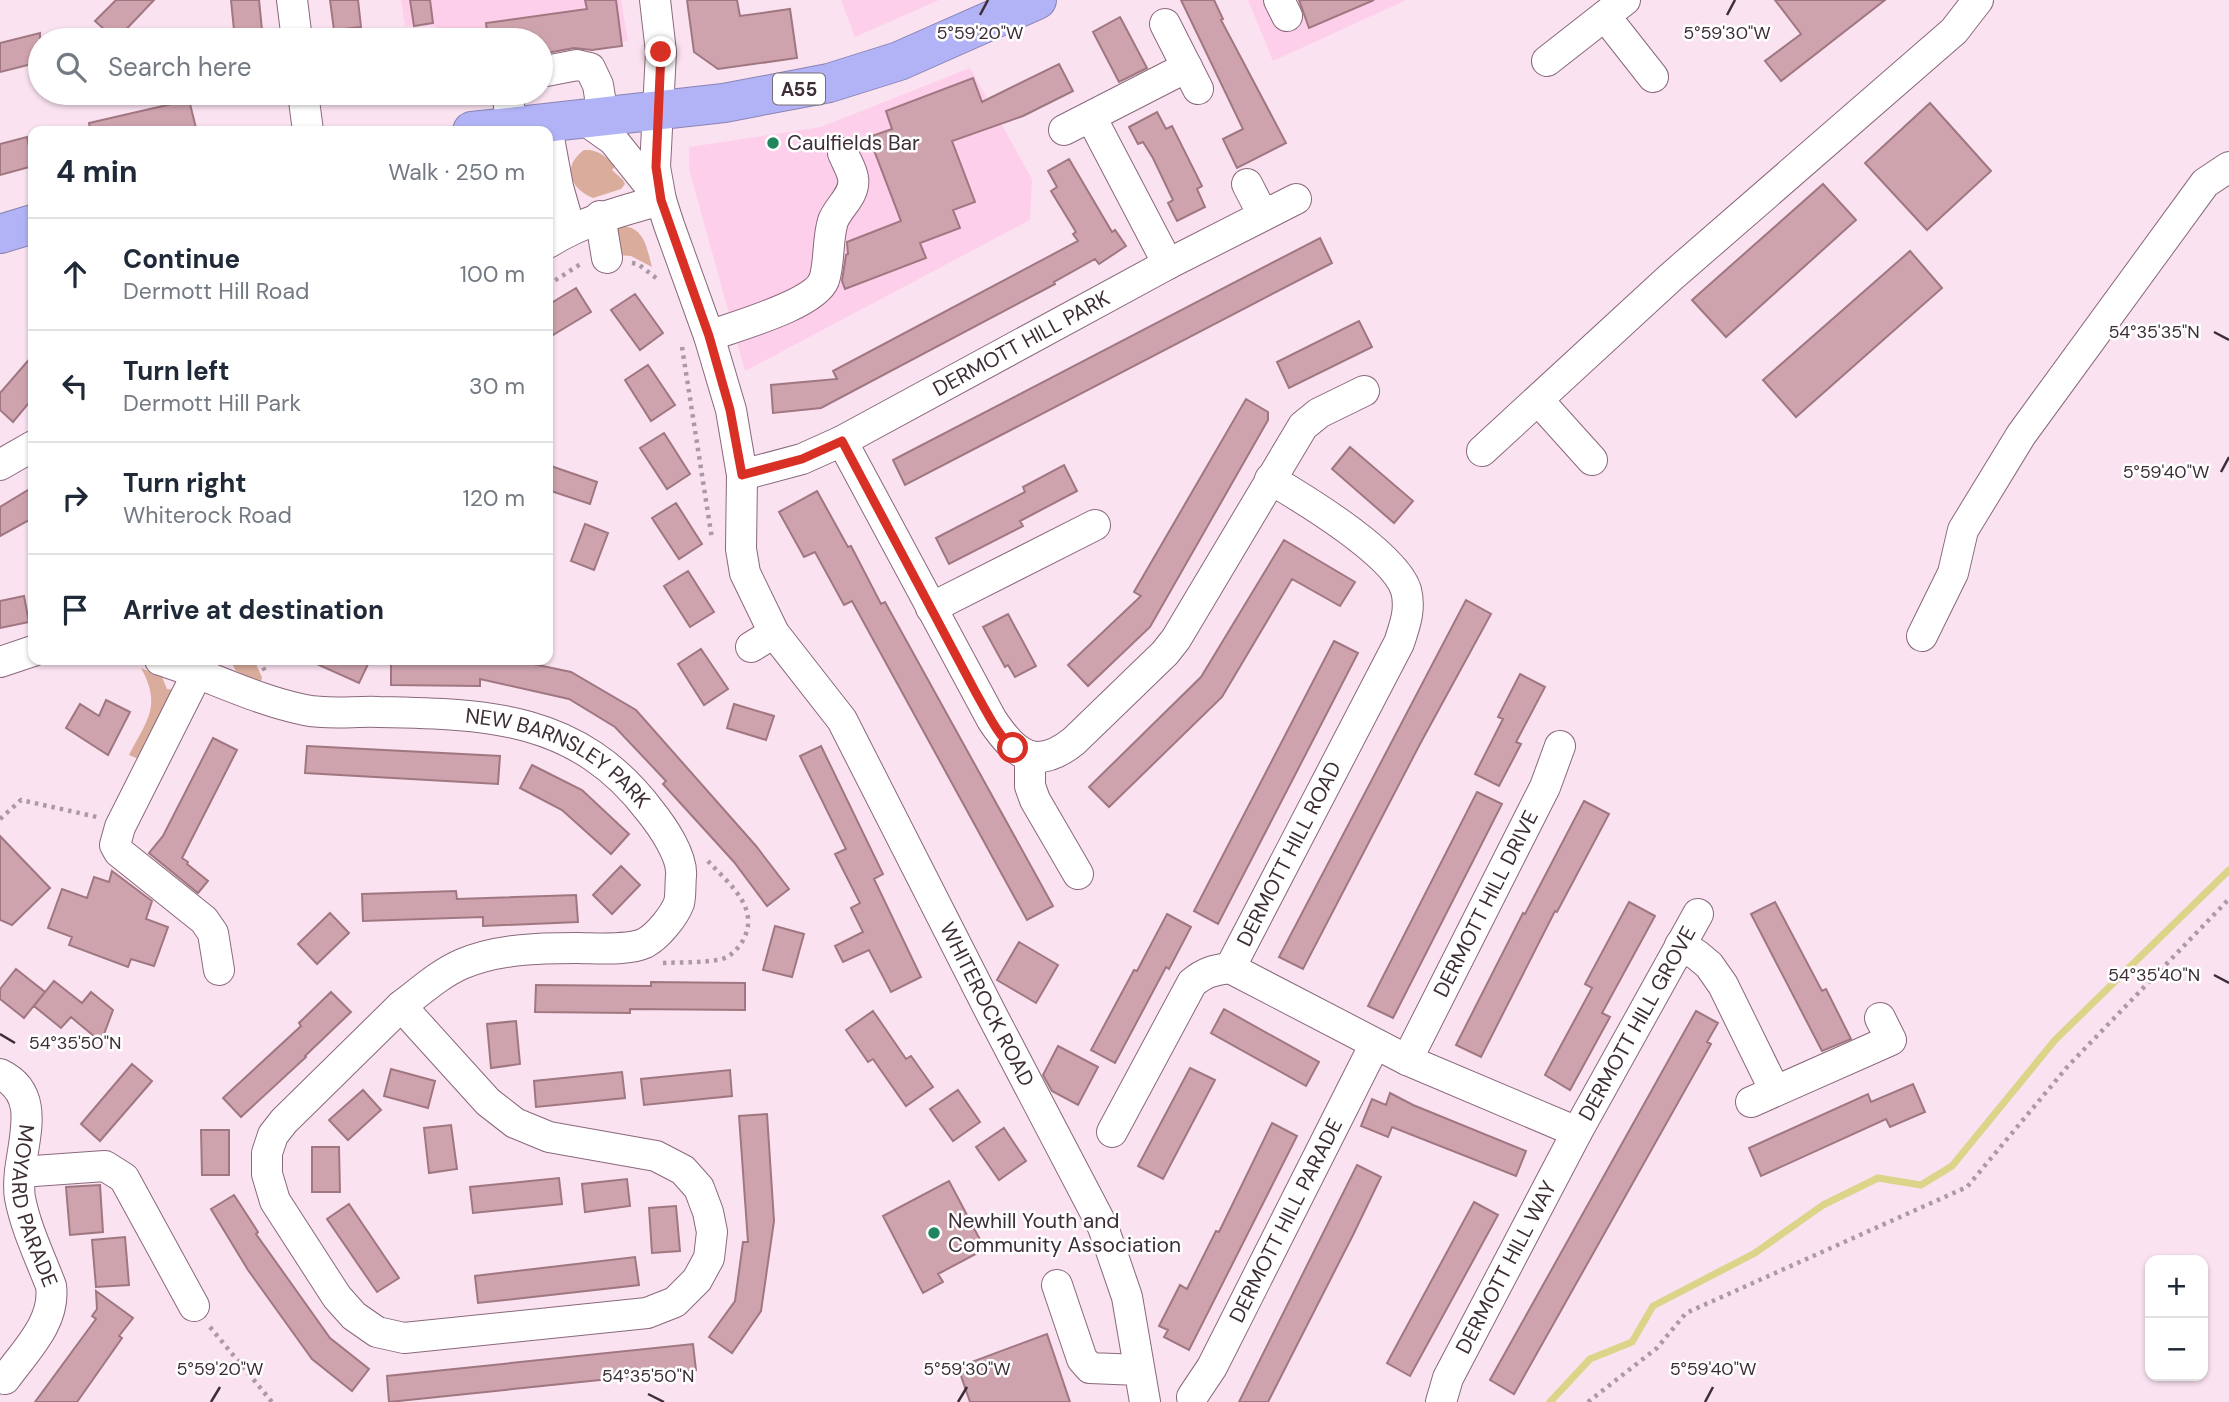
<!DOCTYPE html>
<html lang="en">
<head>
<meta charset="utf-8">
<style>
	:root { --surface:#fff; --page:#f2f2f3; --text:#1f2937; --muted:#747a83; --line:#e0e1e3 }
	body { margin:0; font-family:"DM Sans",sans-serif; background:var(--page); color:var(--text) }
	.controls { position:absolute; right:21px; bottom:21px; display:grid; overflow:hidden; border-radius:14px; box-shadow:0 2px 5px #0004 }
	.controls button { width:63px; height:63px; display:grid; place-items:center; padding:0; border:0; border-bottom:2px solid var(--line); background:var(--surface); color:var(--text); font:35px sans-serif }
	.stop { position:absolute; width:21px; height:21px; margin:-16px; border:5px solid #d93025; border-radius:50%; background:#fff }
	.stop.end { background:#d93025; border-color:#fff; box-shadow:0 2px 7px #0008 }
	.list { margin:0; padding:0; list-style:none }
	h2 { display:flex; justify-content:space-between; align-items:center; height:91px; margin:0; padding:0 28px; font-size:30px }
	h2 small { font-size:23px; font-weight:400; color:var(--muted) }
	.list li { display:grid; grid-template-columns:46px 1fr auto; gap:21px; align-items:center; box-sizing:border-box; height:112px; padding:0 28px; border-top:2px solid var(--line) }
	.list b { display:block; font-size:26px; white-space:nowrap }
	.list p { margin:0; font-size:23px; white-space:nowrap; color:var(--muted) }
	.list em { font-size:23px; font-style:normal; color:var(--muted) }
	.icon { flex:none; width:38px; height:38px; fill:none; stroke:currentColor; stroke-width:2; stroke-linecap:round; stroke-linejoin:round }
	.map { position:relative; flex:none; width:2229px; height:1402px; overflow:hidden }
	.search { position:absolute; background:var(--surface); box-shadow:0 2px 5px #0004; left:28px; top:28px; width:525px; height:77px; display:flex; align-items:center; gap:18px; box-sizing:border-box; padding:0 24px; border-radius:38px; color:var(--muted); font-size:26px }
	.panel { position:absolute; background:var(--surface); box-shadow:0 2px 5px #0004; left:28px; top:126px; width:525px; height:539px; border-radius:14px }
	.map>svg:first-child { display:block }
</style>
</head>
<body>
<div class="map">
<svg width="2229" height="1402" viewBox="0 0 2229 1402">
	<rect width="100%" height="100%" fill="#fae2f0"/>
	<path fill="#fecfea" d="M 401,0 L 621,0 L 628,41 L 541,55 L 541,40 L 464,40 L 458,34 L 433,26 L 405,26 Z
		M 841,0 L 939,0 L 855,37 Z
		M 1248,0 L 1406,0 L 1273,61 Z
		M 970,68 L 1032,179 L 1030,220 L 745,371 L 689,169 L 689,147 L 821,127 Z"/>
	<path fill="#d9ac9b" d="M 584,150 C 597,149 606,156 615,166 L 612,170 L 623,180 L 625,184 L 621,189 L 593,198 C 570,188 561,167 584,150 Z
		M 623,226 C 645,228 647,249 652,267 L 631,256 L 617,255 L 612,230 Z
		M 230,660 L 254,660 L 262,677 L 261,682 L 236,671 Z
		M 141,668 L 162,677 L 167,689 L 174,690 L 141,760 L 129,755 C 147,720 162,706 141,668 Z"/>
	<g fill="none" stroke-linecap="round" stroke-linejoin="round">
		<path stroke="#dcd488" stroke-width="7" d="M 1550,1402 L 1590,1359 L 1632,1342 L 1653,1306 L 1755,1253 L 1823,1205 L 1878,1178 L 1921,1185 L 1952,1166 L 2055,1040 L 2229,870"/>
	</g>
	<path fill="#cea3ad" stroke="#a07780" stroke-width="2" d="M 116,0 L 154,0 L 116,40 L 95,21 Z
		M 231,0 L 259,0 L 263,40 L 235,40 Z
		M 330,0 L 358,0 L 361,27 L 334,30 Z
		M 410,0 L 430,0 L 433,23 L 414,26 Z
		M 585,0 L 616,0 L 622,46 L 592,50 L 574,48 L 541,54 L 541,40 L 488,40 L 486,23 L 587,9 Z
		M 687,0 L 737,0 L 740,16 L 790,9 L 797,58 L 718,69 L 694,52 Z
		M 1181,0 L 1214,0 L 1223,19 L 1221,20 L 1286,143 L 1237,168 L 1223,139 L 1243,129 Z
		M 1299,0 L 1374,0 L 1309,28 Z
		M 1775,0 L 1885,0 L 1781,81 L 1765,61 L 1801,34 Z
		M 1120,17 L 1147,68 L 1119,82 L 1093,32 Z
		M 40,33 L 40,62 L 0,72 L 0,43 Z
		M 1059,64 L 1073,91 L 1023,116 L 952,141 L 975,202 L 953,210 L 960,228 L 920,243 L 926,258 L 845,289 L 842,281 L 846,255 L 848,254 L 847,242 L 901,221 L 869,137 L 892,129 L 886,111 L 973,78 L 982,102 Z
		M 189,100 L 196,128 L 181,131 L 90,131 L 89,123 Z
		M 1930,103 L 1991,171 L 1927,230 L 1865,163 Z
		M 1157,112 L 1166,129 L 1172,126 L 1202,186 L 1197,189 L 1205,207 L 1177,221 L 1168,203 L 1173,200 L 1153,158 L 1143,142 L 1138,144 L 1129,127 Z
		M 27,137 L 33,166 L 0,175 L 0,144 Z
		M 1069,159 L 1112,232 L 1115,230 L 1126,246 L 1099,264 L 1095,259 L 1054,282 L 1055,284 L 821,408 L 773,413 L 771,385 L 837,379 L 833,371 L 1078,241 L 1073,234 L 1076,232 L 1051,191 L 1057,187 L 1048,171 Z
		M 1823,184 L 1856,220 L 1726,337 L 1692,300 Z
		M 1320,238 L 1332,263 L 905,485 L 893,460 Z
		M 1910,251 L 1942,288 L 1796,417 L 1763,380 Z
		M 576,288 L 591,312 L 548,338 L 548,305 Z
		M 635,294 L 663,333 L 640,350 L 611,310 Z
		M 1359,321 L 1372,347 L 1289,388 L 1277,362 Z
		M 33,355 L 33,398 L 13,422 L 0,410 L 0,393 Z
		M 648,365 L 675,405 L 651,421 L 625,380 Z
		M 1246,399 L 1268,412 L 1268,420 L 1150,627 L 1088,686 L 1068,665 L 1141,596 L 1134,592 Z
		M 664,433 L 690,474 L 667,489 L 640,448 Z
		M 1350,447 L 1413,501 L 1394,523 L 1332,469 Z
		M 548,465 L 597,482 L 590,504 L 548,490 Z
		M 1064,465 L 1077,491 L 1020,521 L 1023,526 L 949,564 L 936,538 L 1025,492 L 1023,487 Z
		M 33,487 L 33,518 L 0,536 L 0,507 Z
		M 817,491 L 848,547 L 851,546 L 881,604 L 885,602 L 1053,906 L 1027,920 L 852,601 L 844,605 L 815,552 L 804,557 L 779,512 Z
		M 676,503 L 702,544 L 679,559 L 652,518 Z
		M 585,524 L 608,533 L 594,570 L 571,561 Z
		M 1284,540 L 1355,582 L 1340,606 L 1292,579 L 1222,697 L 1109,807 L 1089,787 L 1201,677 Z
		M 688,571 L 714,612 L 690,627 L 664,586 Z
		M 24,596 L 29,622 L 0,628 L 0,601 Z
		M 1466,600 L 1491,614 L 1420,744 L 1303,969 L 1279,957 Z
		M 1008,614 L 1036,666 L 1015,677 L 1008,665 L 1005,667 L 983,627 Z
		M 1334,641 L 1358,653 L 1218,924 L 1194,911 Z
		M 701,649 L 728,689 L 704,705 L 678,664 Z
		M 308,660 L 370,660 L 359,683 Z
		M 391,660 L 514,660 L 571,672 L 636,710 L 756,846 L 789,889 L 767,906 L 734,862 L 663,784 L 666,781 L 615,727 L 569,699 L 480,679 L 480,686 L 391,685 Z
		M 1520,674 L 1545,687 L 1516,742 L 1521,744 L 1499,786 L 1475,774 L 1503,719 L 1498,717 Z
		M 106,700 L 130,712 L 108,755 L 66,728 L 80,704 L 99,716 Z
		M 734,704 L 774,716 L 766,740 L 727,728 Z
		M 213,738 L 237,750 L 182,858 L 188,862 L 187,864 L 208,881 L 198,893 L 149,853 L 163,836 Z
		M 307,746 L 500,756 L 498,784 L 305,773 Z
		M 821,746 L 883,874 L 874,879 L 921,977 L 891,992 L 869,950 L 843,962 L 835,946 L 863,932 L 851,908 L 860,903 L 835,854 L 846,849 L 800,756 Z
		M 532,765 L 582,790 L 629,834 L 611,854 L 562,810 L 520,788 Z
		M 1477,792 L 1502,804 L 1393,1018 L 1368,1006 Z
		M 1584,801 L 1609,814 L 1557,912 L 1555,911 L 1481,1057 L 1456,1045 L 1523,913 L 1525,914 Z
		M 0,836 L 50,888 L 12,925 L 0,920 Z
		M 621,866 L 640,885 L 612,914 L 593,895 Z
		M 112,871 L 152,901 L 146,919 L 168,927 L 154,966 L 131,959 L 128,967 L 69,945 L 72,937 L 48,928 L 62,889 L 87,898 L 94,877 L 109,882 Z
		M 456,891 L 457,899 L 576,895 L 578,922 L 483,926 L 483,917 L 363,921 L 362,894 Z
		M 1629,902 L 1655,916 L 1602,1013 L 1610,1017 L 1570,1090 L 1545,1075 L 1592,988 L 1585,984 Z
		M 1775,902 L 1822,991 L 1826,989 L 1851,1039 L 1822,1051 L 1751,914 Z
		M 330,913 L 349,933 L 317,964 L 298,944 Z
		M 1167,914 L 1191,927 L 1169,969 L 1166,967 L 1115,1063 L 1091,1050 L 1134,970 L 1137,971 Z
		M 775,926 L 804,934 L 792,977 L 763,970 Z
		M 1019,942 L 1058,965 L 1036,1003 L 997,980 Z
		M 16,969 L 45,992 L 24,1018 L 0,999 L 0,989 Z
		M 54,981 L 82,1003 L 91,992 L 113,1010 L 101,1042 L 71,1017 L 61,1028 L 34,1006 Z
		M 651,982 L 745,983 L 745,1010 L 630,1009 L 630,1013 L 535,1012 L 536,985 L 651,986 Z
		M 331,992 L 351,1012 L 305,1056 L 306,1057 L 241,1117 L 223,1098 L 301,1026 L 299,1023 Z
		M 1224,1009 L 1319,1062 L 1306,1086 L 1211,1033 Z
		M 873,1011 L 906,1059 L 911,1056 L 933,1087 L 906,1106 L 873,1059 L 868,1062 L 846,1030 Z
		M 1696,1011 L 1718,1023 L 1707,1042 L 1711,1044 L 1514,1394 L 1490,1380 Z
		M 516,1021 L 520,1064 L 491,1068 L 487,1024 Z
		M 1058,1046 L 1098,1067 L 1078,1105 L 1052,1091 L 1043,1075 Z
		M 132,1064 L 152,1081 L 100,1141 L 81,1124 Z
		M 1190,1068 L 1215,1080 L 1163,1179 L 1138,1166 Z
		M 391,1069 L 435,1081 L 428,1108 L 384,1096 Z
		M 730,1070 L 732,1096 L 644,1105 L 641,1079 Z
		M 622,1072 L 625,1098 L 536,1107 L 534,1081 Z
		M 1913,1084 L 1925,1112 L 1890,1127 L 1886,1119 L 1761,1176 L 1749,1148 L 1868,1094 L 1871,1102 Z
		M 363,1090 L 381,1110 L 348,1140 L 329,1120 Z
		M 958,1090 L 980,1122 L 953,1141 L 930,1109 Z
		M 1390,1093 L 1413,1105 L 1526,1151 L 1516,1176 L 1392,1127 L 1388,1137 L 1361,1126 L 1372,1099 L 1386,1105 Z
		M 767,1114 L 774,1221 L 761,1311 L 732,1353 L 709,1337 L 735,1301 L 743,1242 L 748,1242 L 739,1116 Z
		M 1272,1123 L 1297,1136 L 1189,1350 L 1164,1337 L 1168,1330 L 1159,1326 L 1180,1285 L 1187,1289 L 1216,1231 L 1219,1232 Z
		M 451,1125 L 457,1169 L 429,1173 L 424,1128 Z
		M 1004,1128 L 1026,1161 L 999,1180 L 976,1147 Z
		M 201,1130 L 229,1130 L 229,1175 L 202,1175 Z
		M 312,1147 L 339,1147 L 340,1192 L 312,1192 Z
		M 1357,1165 L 1381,1177 L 1353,1235 L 1268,1402 L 1239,1402 Z
		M 559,1178 L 562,1204 L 473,1213 L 470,1187 Z
		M 627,1179 L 630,1206 L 585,1212 L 582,1184 Z
		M 949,1181 L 985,1249 L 938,1274 L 943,1282 L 923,1293 L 883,1216 Z
		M 100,1185 L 103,1232 L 70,1235 L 66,1187 Z
		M 234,1195 L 258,1232 L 256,1234 L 330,1338 L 369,1369 L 352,1391 L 312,1359 L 248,1270 L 211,1209 Z
		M 1474,1202 L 1498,1215 L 1410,1376 L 1387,1363 Z
		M 349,1204 L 399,1278 L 377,1292 L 327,1219 Z
		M 676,1206 L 680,1251 L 652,1253 L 649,1208 Z
		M 125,1237 L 129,1285 L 96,1287 L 92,1240 Z
		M 635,1257 L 639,1285 L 478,1303 L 475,1276 Z
		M 96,1291 L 133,1318 L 119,1336 L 122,1338 L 77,1402 L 35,1402 L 96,1319 L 92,1316 L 97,1309 Z
		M 1047,1334 L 1070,1402 L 970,1402 L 958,1367 Z
		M 693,1344 L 696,1370 L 389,1402 L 387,1376 Z"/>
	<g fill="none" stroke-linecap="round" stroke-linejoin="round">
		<g stroke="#8a687c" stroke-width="32">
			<g id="minor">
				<path d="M 292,0 L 297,40"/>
				<path id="s1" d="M 655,0 L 661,52 L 655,167 L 661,200 L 669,225 L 709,336 L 731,410 L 742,475 L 741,549 L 745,573 L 774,633 L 842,720 L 992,1015 L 1103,1227 L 1127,1297 L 1145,1402"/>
				<path d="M 1279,0 L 1287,16"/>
				<path d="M 1605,16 L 1653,77"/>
				<path d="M 1165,24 L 1198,89"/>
				<path d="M 1547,61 L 1625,0"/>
				<path d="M 541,72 L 577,65 L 590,68 L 598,85 L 603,116"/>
				<path d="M 303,93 L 308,131"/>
				<path d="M 507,93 L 512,126"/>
				<path d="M 1091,117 L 1168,264"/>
				<path d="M 546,122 L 558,187 L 570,229"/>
				<path d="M 1064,130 L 1187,67"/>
				<path d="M 1247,184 L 1263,215"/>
				<path d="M 600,216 L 607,258"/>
				<path d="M 548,243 C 583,221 621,211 661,200 L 613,140 L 582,118"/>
				<path d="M 709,336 C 736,326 814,305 824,280 C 830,262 827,240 833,221 C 838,207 856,195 853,178 C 852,170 846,161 843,153"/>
				<path d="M 1538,400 L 1592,460"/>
				<path d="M 842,441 L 992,720 C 1016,756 1037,771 1074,741 L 1165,653 L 1176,639 L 1303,426 L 1319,413 L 1364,391"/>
				<path d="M 1482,451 L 1671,277 L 1954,31 L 1978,0"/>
				<path d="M 0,465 L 33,446"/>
				<path id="s2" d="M 742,475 L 802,459 L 842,441 L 1168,264 L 1296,199"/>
				<path d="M 1270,479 C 1304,499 1394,553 1406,590 C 1411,609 1405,625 1399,643 L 1230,968 L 1407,1060 L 1577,1132"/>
				<path d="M 931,608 L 1095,525"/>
				<path d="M 1922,636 L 1953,573 L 1963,530 L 2021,435 L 2205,183 L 2229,167"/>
				<path d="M 751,647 L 774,633"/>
				<path id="s3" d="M 160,660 C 208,675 255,700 305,710 C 328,715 355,711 379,712 C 488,714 578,716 650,811 C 662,826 683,856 681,876 C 680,885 681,895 679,903 C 674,916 658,936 645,943 C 628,951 595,948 577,948 C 538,948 498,949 462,964 C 439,974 420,992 401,1006"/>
				<path d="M 204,660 L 120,827 L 115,845 L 119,852 L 204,920 L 213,933 L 219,970"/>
				<path d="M 0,662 L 33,651"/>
				<path d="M 1030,756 L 1030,786 L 1035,800 L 1078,874"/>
				<path d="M 1680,945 L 1697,955 L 1709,965 L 1723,985 L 1775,1091"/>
				<path d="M 401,1006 L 488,1102 L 515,1123 L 549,1137 L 656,1156 L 683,1170 L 699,1188 L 708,1212 L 712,1232 L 709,1258 L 697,1280 L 675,1302 L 647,1313 L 404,1338 L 377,1332 L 354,1316 L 337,1297 L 275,1201 L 267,1174 L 267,1153 L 273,1135 L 284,1121 Z"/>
				<path id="s4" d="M 1407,1060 L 1545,787 L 1560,746"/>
				<path id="s5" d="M 0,1074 C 50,1098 13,1156 20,1198 C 26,1229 40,1257 51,1286 C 56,1322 25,1351 5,1379"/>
				<path d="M 1751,1102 L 1891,1040 L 1880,1018"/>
				<path d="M 1112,1132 L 1192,983 C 1205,972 1214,970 1230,968"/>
				<path d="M 20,1172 L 105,1166 L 124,1178 L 194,1306"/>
				<path d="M 1057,1285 L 1082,1359 L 1090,1368 L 1139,1370"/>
				<path id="s6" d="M 1192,1397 L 1212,1367 L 1375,1044"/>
				<path id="s7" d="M 1441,1402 L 1448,1378 L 1577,1132 L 1698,914"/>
			</g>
		</g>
		<g stroke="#8984b3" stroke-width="40">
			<path id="highway" d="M 472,131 L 724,103 L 829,83 L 899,61 L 1037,0
				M 0,234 L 33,224"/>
		</g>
		<path stroke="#ad99a5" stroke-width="4.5" stroke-dasharray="3.5 5" stroke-linecap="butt" d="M 632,263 L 638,264 L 660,281
			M 548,285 L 582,263
			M 682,347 L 712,539
			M 259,660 L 265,671
			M 0,819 L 21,800 L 97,817
			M 663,963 C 680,962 699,963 717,960 C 728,959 736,951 742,942 C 762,909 729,884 708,861
			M 210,1327 L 272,1402
			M 1588,1402 L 1657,1348 L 1686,1313 L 1967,1187 L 2068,1066 L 2229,899"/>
		<use href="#minor" stroke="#fff" stroke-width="30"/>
		<use href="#highway" stroke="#b2b3f6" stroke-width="38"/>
	</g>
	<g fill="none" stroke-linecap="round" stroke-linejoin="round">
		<path stroke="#d93025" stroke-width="9" d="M 661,52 L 656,167 L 661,200 L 709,336 L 730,410 L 742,475 L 802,459 L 842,441 L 976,693 C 987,712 997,734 1013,748"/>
	</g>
	<path fill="none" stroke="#3c2d36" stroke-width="2.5" d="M 980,15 L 988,0M 1727,15 L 1735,0M 2214,332 L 2229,340M 2221,472 L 2229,457M 2214,975 L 2229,983M 0,1034 L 15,1043M 648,1394 L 664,1402M 211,1402 L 220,1387M 958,1402 L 967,1387M 1705,1402 L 1713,1387"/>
	<g fill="#218660" stroke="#fff" stroke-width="2.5">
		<circle cx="773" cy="143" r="7"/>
		<circle cx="934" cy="1233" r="7"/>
	</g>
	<g text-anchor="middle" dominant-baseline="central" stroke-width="5" stroke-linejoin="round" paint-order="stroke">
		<rect fill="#fff" stroke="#766c72" stroke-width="2" x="773" y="73.5" width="52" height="31" rx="5"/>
		<g font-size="19" font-weight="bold" fill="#3c2d36">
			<text x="799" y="89">A55</text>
		</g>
		<g font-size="21" fill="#3c2d36" stroke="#fff" text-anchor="start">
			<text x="787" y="143">Caulfields Bar</text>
			<text x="948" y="1221">Newhill Youth and<tspan x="948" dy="24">Community Association</tspan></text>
		</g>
		<g font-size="21" fill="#3c2d36" stroke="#fff">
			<text stroke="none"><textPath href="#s2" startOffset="310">DERMOTT HILL PARK</textPath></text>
			<text stroke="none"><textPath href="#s3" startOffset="418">NEW BARNSLEY PARK</textPath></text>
			<text transform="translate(1289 854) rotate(-63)">DERMOTT HILL ROAD</text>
			<text stroke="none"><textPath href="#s4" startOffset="175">DERMOTT HILL DRIVE</textPath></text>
			<text stroke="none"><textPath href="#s1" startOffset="1083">WHITEROCK ROAD</textPath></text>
			<text stroke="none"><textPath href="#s7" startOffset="427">DERMOTT HILL GROVE</textPath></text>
			<text stroke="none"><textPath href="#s5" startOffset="145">MOYARD PARADE</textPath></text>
			<text stroke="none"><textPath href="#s6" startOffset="200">DERMOTT HILL PARADE</textPath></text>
			<text stroke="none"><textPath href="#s7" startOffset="150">DERMOTT HILL WAY</textPath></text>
		</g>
	</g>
	<g font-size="18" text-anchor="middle" fill="#3c2d36" stroke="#fff" stroke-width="5" stroke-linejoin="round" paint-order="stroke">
		<text x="980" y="39">5°59'20"W</text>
		<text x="1727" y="39">5°59'30"W</text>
		<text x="2154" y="338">54°35'35"N</text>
		<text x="2166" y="478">5°59'40"W</text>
		<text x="2154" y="981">54°35'40"N</text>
		<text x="75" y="1049">54°35'50"N</text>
		<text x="220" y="1375">5°59'20"W</text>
		<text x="967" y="1375">5°59'30"W</text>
		<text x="1713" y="1375">5°59'40"W</text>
		<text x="648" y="1382">54°35'50"N</text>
	</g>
</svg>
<div class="controls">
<button>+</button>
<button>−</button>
</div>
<div class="stop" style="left:1013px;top:748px"></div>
<div class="stop end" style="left:661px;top:52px"></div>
<div class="search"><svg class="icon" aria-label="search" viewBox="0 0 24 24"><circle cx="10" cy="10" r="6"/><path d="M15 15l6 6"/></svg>Search here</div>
<section class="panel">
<h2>4 min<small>Walk · 250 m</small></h2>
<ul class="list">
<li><svg class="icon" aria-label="ahead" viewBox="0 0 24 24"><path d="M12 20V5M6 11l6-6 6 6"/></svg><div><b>Continue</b><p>Dermott Hill Road</p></div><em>100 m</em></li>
<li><svg class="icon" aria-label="left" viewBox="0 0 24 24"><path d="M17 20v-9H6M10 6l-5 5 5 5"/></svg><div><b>Turn left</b><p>Dermott Hill Park</p></div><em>30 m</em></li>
<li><svg class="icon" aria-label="right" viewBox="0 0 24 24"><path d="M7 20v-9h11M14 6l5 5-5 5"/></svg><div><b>Turn right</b><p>Whiterock Road</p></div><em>120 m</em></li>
<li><svg class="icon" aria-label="arrive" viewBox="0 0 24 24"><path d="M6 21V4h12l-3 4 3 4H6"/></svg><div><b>Arrive at destination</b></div></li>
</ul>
</section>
</div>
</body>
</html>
